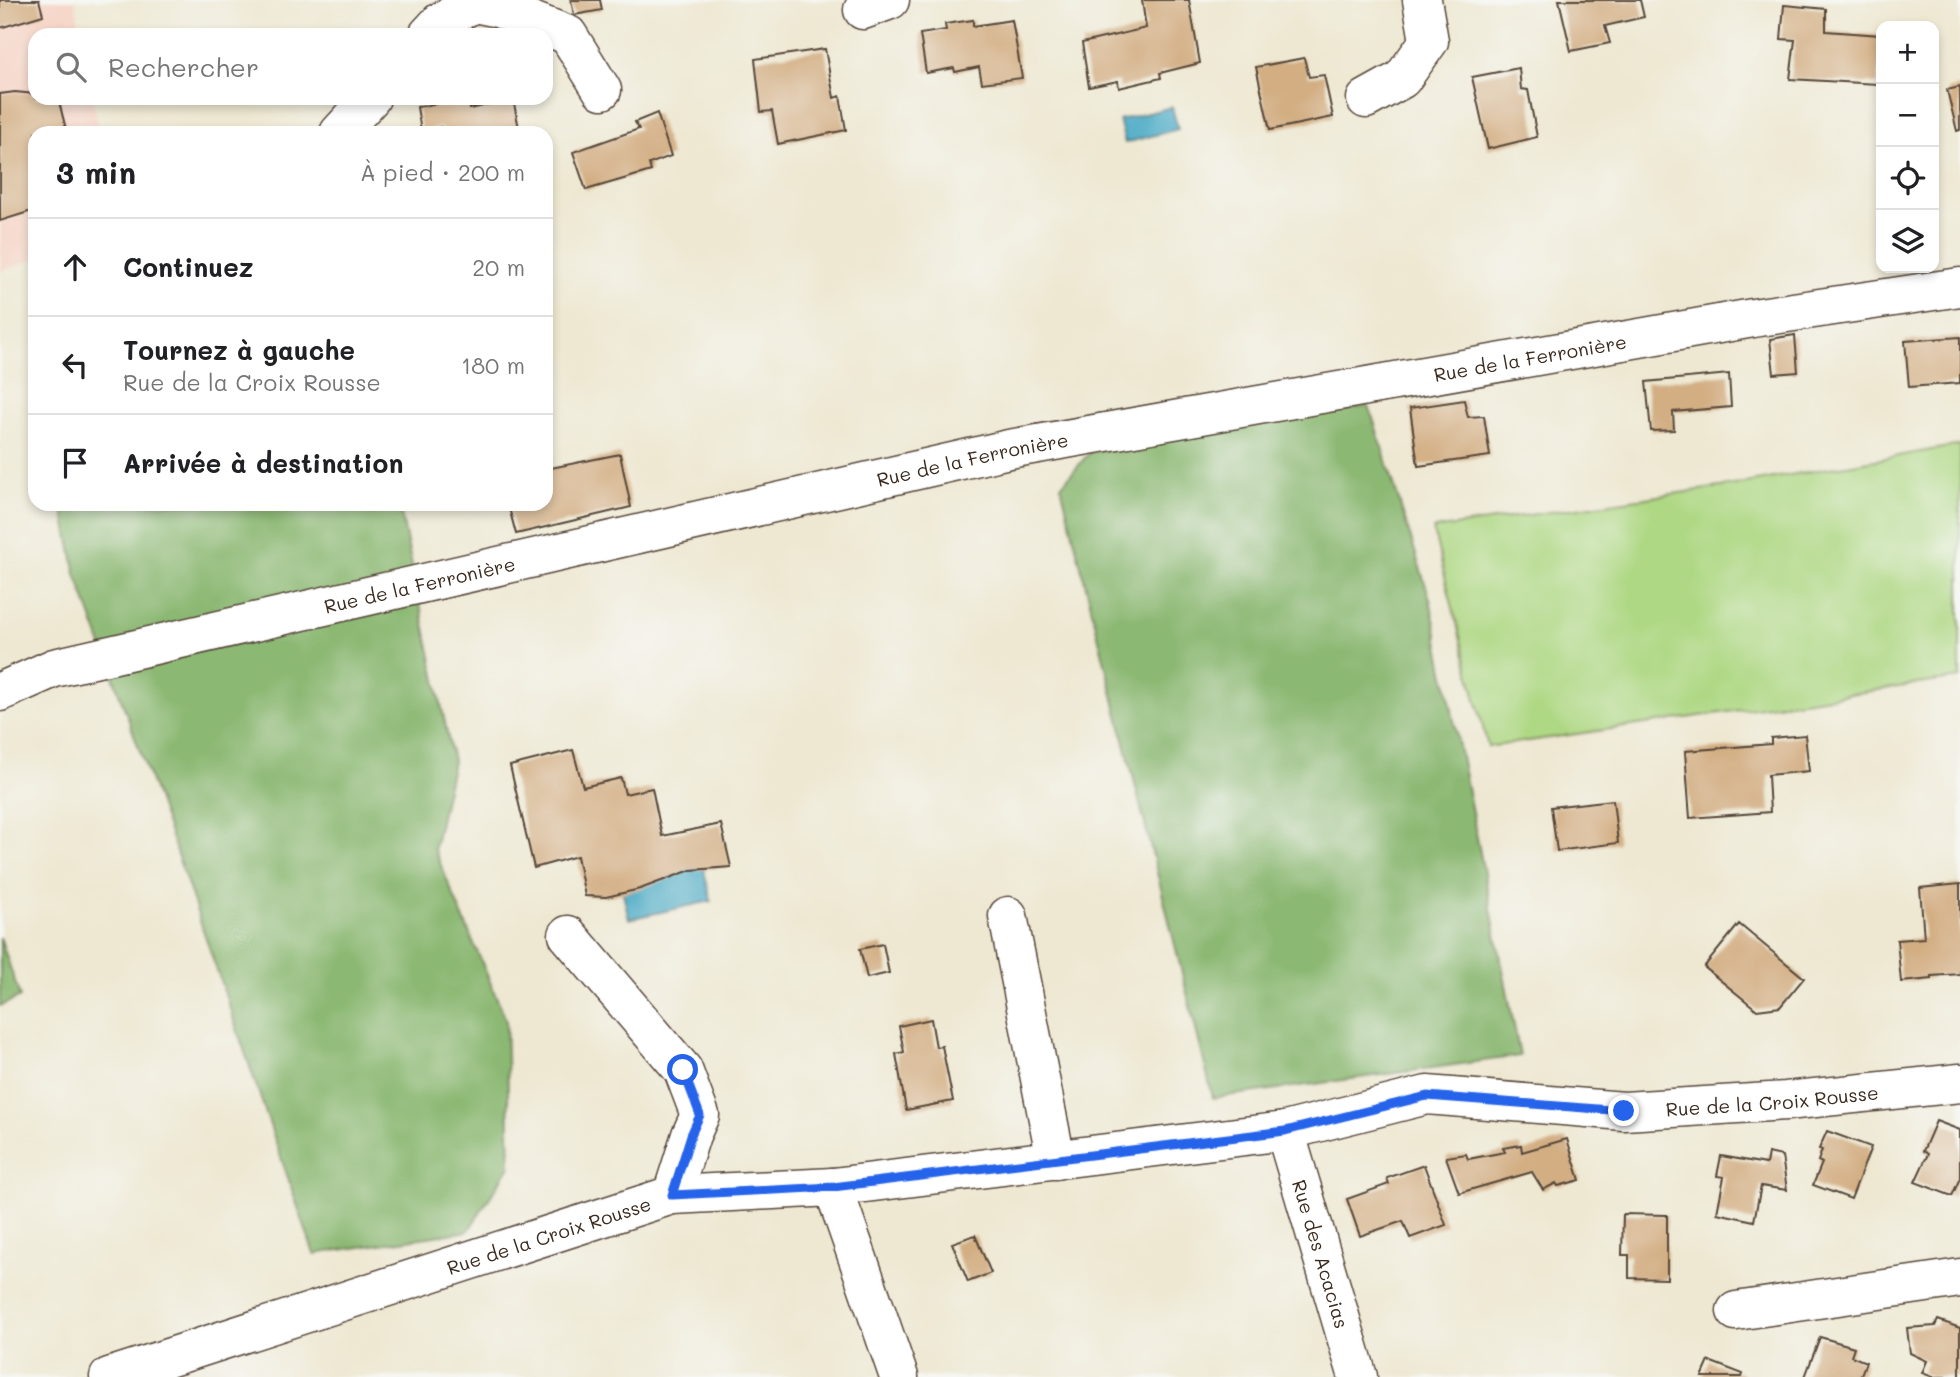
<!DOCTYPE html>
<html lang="fr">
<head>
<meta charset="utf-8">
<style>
	:root { --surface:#fff; --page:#f2f2f2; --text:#202124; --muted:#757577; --line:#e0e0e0 }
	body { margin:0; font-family:Mali,sans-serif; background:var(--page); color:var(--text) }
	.controls { position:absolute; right:21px; top:21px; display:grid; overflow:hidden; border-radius:14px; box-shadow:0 4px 10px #0003 }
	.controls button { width:63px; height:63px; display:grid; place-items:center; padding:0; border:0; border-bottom:2px solid var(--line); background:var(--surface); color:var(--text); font:35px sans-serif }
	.stop { position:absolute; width:21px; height:21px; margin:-16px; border:5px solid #2563eb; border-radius:50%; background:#fff }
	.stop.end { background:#2563eb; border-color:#fff; box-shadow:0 2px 7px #0008 }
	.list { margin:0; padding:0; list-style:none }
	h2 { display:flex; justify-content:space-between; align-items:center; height:91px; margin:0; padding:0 28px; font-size:30px }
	h2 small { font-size:23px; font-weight:400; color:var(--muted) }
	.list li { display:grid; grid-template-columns:46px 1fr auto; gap:21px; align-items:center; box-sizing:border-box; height:98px; padding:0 28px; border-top:2px solid var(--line) }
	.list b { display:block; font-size:26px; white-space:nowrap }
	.list p { margin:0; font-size:23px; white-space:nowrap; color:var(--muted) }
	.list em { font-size:23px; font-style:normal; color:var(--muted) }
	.icon { flex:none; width:38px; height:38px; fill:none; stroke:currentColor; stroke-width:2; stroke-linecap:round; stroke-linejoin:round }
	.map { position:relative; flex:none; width:1960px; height:1377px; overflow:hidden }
	.search { position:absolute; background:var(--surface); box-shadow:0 4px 10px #0003; left:28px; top:28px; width:525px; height:77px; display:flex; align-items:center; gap:18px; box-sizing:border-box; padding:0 24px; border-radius:21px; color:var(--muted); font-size:26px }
	.panel { position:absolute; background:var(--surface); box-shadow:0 4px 10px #0003; left:28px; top:126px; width:525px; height:385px; border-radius:21px }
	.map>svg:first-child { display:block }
</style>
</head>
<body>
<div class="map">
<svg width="1960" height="1377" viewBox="0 0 1960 1377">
	<rect width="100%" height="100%" fill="#f6f6f2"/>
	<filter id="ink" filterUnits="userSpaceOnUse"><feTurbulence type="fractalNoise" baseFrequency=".0143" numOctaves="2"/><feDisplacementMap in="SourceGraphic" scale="14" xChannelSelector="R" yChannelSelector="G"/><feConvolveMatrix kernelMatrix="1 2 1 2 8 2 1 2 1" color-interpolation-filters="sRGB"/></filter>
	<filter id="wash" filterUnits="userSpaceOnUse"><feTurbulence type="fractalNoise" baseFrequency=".00686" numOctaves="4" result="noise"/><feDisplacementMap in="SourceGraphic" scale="28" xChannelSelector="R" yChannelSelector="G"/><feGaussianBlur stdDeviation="1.57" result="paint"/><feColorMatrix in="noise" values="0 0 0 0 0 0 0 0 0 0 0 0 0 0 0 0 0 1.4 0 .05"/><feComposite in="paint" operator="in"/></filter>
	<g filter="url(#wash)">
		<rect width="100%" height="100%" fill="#eee8d2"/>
		<path fill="#f6d2c3" d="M 0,0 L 75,0 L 81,35 L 35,35 L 35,98 L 93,98 L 99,133 L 35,133 L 35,259 L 0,271 Z"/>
		<path fill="#afd884" stroke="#758151" stroke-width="2" d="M 1960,445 L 1960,678 L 1488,747 L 1433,529 L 1734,485 Z"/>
		<path fill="#8bb872" stroke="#637148" stroke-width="2" d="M 1369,406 L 1430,599 L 1520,1056 L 1213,1098 L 1061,486 L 1090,452 Z
			M 62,504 L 399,504 L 453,761 L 434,849 L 506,1020 L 510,1166 L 468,1231 L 314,1254 L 175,848 L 76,574 Z
			M 0,937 L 20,997 L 0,1006 Z"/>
		<path fill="#46a9c5" stroke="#406a72" stroke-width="2" d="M 1172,107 L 1178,129 L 1125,143 L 1119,120 Z
			M 703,866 L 711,901 L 629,919 L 621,884 Z"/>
		<g id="blocks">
			<path fill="#d3ae83" d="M 0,0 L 39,0 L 43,15 L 0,28 Z
				M 571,0 L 600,0 L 602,10 L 574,15 Z
				M 1142,0 L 1189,0 L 1200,63 L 1160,73 L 1161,78 L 1119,88 L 1118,81 L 1089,87 L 1082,43 L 1146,28 Z
				M 1559,0 L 1640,0 L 1644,17 L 1605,26 L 1610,43 L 1571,51 Z
				M 1784,5 L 1826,9 L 1826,31 L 1881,35 L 1878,84 L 1790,79 L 1795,40 L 1781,39 Z
				M 973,20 L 973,26 L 1012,20 L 1022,78 L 982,83 L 979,67 L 955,72 L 954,68 L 926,73 L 920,34 L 946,30 L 945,24 Z
				M 825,49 L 834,98 L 840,96 L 846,130 L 778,144 L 772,111 L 761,112 L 755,59 Z
				M 1304,58 L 1309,77 L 1324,75 L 1333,117 L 1270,130 L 1256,67 Z
				M 1519,68 L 1521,89 L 1528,90 L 1537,137 L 1488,149 L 1472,77 Z
				M 1960,87 L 1960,130 L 1957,131 L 1947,90 Z
				M 15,92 L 35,94 L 35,98 L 58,98 L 67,133 L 35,133 L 35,210 L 0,221 L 0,94 Z
				M 467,98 L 470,109 L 513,99 L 520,133 L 443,133 L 441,127 L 421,131 L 417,107 Z
				M 657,113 L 671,156 L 649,164 L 651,171 L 586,190 L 573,152 L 639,129 L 635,122 Z
				M 1795,335 L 1798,372 L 1774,374 L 1770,339 Z
				M 1960,337 L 1960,383 L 1909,387 L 1905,341 Z
				M 1729,374 L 1731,407 L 1673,412 L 1674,430 L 1651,431 L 1646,382 Z
				M 1464,400 L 1468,417 L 1484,416 L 1490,456 L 1418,466 L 1410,408 Z
				M 620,454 L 631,507 L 516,534 L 508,504 L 546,504 L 546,469 Z
				M 1805,735 L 1809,771 L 1768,775 L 1770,812 L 1690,818 L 1685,751 L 1771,744 L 1771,738 Z
				M 573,750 L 583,787 L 621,778 L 625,794 L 652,788 L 662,836 L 721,824 L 731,867 L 691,870 L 640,889 L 606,897 L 585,896 L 577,856 L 534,868 L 510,766 Z
				M 1613,800 L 1618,843 L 1557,851 L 1551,807 Z
				M 1960,884 L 1960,974 L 1932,976 L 1932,979 L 1901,982 L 1897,940 L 1924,938 L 1920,888 Z
				M 1739,924 L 1804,978 L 1780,1007 L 1757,1010 L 1704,967 Z
				M 883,944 L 889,973 L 867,978 L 860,949 Z
				M 931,1019 L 936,1047 L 942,1046 L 953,1101 L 906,1110 L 896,1054 L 904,1052 L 899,1026 Z
				M 1936,1121 L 1960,1130 L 1960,1178 L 1952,1196 L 1915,1182 L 1928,1154 L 1923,1151 Z
				M 1827,1131 L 1871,1147 L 1851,1199 L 1813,1185 L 1822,1163 L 1818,1161 L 1822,1150 L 1819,1149 Z
				M 1567,1139 L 1580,1180 L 1558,1186 L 1556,1183 L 1543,1190 L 1532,1172 L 1459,1193 L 1446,1157 L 1466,1154 L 1468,1159 L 1505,1152 L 1503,1148 L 1521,1145 L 1522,1152 Z
				M 1768,1153 L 1782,1156 L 1787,1190 L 1761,1186 L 1754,1221 L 1717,1213 L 1724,1177 L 1717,1176 L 1721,1156 L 1766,1164 Z
				M 1424,1165 L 1446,1225 L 1410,1238 L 1403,1221 L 1360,1236 L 1347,1199 L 1389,1184 L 1387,1178 Z
				M 1623,1214 L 1667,1215 L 1667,1279 L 1629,1278 L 1629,1255 L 1622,1255 Z
				M 975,1235 L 991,1273 L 968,1282 L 952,1243 Z
				M 1938,1320 L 1960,1328 L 1960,1377 L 1933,1377 L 1922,1373 L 1927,1361 L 1910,1353 L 1907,1328 L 1935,1326 Z
				M 1820,1337 L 1854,1347 L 1851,1356 L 1866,1362 L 1860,1377 L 1805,1377 Z
				M 1709,1361 L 1743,1374 L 1742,1377 L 1702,1377 Z"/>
		</g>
	</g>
	<g filter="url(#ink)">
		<use href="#blocks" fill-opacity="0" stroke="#564639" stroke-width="2"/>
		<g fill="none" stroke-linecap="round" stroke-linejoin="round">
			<g stroke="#564639" stroke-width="41">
				<g id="minor">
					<path d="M 863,10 L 890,0"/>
					<path d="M 428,35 L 440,22 L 474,3 L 498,8 L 568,35 L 602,90"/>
					<path d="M 1366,99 L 1402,79 L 1429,41 L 1422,0"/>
					<path d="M 339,133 L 371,98"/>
					<path id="s1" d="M 0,692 L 54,668 L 1009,449 L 1753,318 L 1960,287"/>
					<path d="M 1008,916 L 1056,1160"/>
					<path d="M 568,935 L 683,1070 L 700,1115 L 691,1135 L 672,1195"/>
					<path id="s2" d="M 1285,1131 L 1358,1377"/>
					<path d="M 833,1187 L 899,1377"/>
					<path d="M 1736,1311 L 1960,1278"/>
					<path id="s3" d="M 109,1377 L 672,1195 L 833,1187 L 1285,1131 L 1427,1095 L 1624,1111 L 1786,1101 L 1960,1083"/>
				</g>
			</g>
			<use href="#minor" stroke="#fff" stroke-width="38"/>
		</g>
	</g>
	<g fill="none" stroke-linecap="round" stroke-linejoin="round" filter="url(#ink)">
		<path stroke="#2563eb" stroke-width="9" d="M 683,1070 L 700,1115 L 691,1135 L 672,1195 L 833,1187 L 1285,1131 L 1427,1096 L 1624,1111"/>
	</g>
	<g text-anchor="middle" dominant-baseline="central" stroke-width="5" stroke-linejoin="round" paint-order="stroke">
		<g font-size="19" fill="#3b2a1e" stroke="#f6f6f2">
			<text stroke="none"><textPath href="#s1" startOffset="1568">Rue de la Ferronière</textPath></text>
			<text stroke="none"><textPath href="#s1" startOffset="1001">Rue de la Ferronière</textPath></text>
			<text stroke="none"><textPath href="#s1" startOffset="434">Rue de la Ferronière</textPath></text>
			<text stroke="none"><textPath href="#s3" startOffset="1701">Rue de la Croix Rousse</textPath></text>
			<text stroke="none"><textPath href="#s3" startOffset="462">Rue de la Croix Rousse</textPath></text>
			<text stroke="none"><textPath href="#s2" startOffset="128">Rue des Acacias</textPath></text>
		</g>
	</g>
</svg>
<div class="controls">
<button>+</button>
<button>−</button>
<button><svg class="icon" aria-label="locate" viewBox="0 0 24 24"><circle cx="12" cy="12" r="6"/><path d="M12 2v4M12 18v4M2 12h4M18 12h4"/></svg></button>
<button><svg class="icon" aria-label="layers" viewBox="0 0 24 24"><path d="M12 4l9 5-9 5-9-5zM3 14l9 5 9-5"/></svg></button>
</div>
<div class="stop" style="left:683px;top:1070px"></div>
<div class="stop end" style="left:1624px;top:1111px"></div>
<div class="search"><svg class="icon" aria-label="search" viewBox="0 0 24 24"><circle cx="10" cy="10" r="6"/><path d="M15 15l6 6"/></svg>Rechercher</div>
<section class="panel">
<h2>3 min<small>À pied · 200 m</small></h2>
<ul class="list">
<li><svg class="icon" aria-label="ahead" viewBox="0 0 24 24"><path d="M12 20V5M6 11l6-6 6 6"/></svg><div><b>Continuez</b></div><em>20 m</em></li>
<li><svg class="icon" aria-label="left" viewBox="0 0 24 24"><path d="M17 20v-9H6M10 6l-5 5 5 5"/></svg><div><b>Tournez à gauche</b><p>Rue de la Croix Rousse</p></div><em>180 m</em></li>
<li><svg class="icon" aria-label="arrive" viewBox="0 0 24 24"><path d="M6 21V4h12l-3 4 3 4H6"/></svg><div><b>Arrivée à destination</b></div></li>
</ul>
</section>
</div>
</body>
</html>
